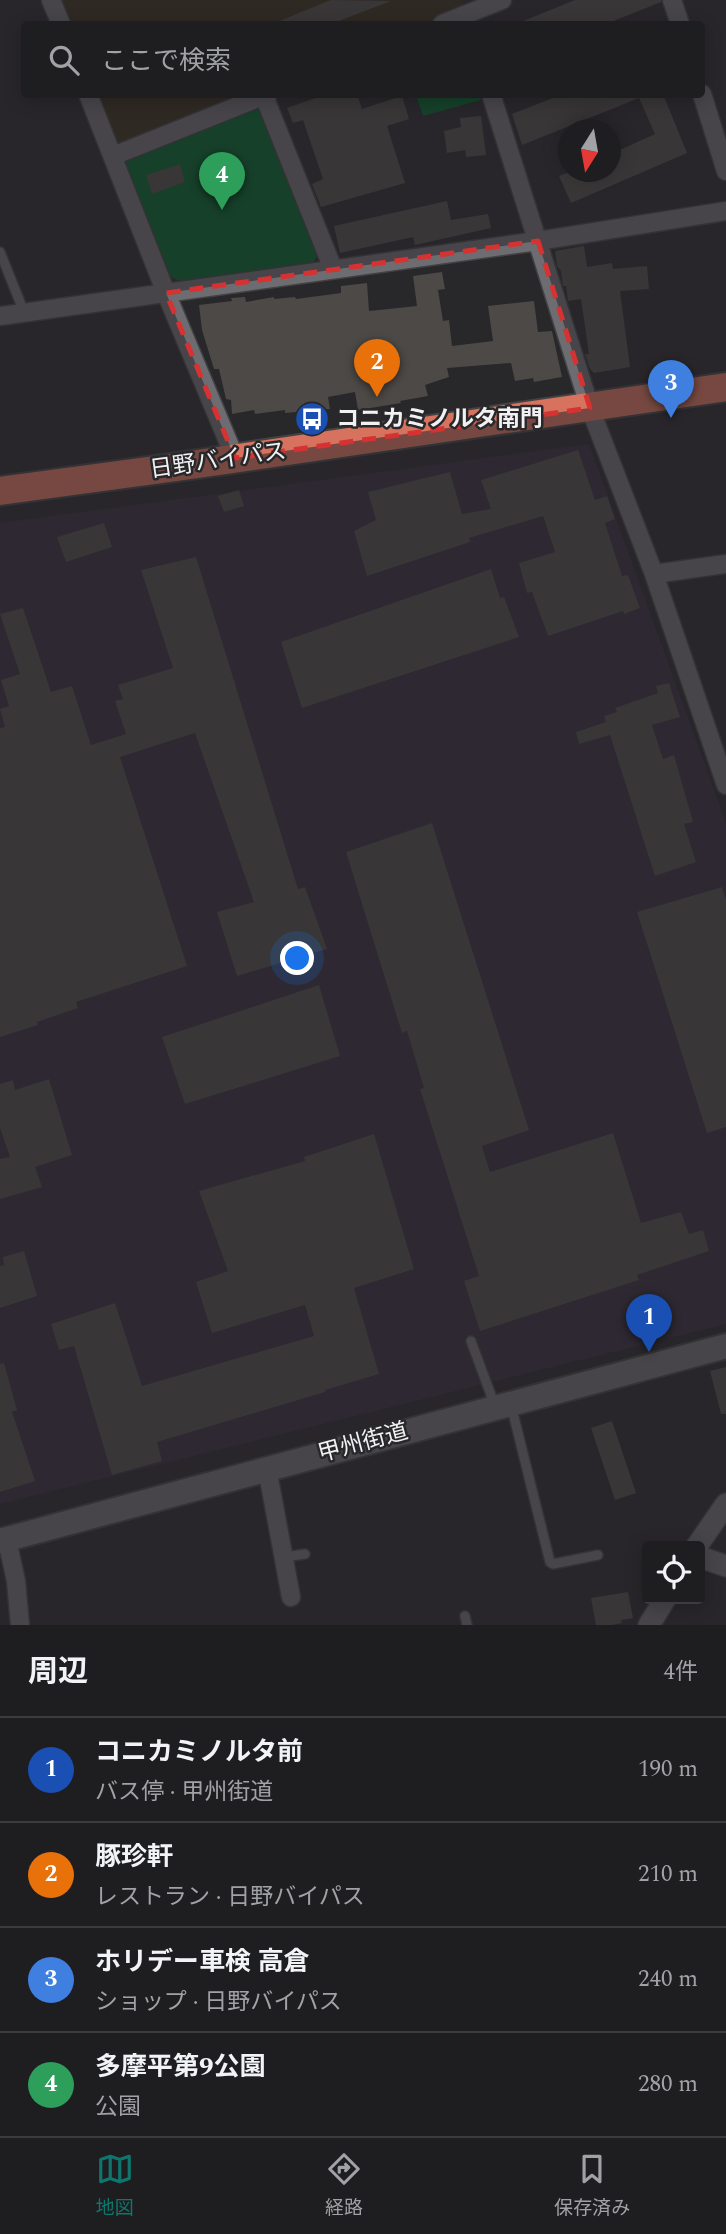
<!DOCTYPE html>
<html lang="ja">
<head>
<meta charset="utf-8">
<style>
	:root { --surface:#1e1d20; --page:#262629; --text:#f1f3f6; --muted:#a1a2a5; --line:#3c3b3e; --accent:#0f766e }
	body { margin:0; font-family:Spectral,"Noto Sans JP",serif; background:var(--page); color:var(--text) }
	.controls { position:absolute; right:21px; bottom:21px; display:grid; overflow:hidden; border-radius:7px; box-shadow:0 4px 18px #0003 }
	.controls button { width:63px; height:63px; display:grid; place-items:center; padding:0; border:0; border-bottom:2px solid var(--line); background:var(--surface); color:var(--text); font:35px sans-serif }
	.compass { position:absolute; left:558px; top:119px; width:63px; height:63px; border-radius:50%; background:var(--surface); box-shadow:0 4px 18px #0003; rotate:191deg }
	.you { position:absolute; left:298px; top:959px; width:24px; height:24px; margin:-18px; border:5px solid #fff; border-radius:50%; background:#1a73e8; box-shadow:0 0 0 10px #1a73e833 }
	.badge { display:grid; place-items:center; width:46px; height:46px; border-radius:50%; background:var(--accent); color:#fff; font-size:23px; font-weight:700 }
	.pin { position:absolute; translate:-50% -58px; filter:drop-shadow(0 2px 4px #0008) }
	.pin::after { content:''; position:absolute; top:37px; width:24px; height:21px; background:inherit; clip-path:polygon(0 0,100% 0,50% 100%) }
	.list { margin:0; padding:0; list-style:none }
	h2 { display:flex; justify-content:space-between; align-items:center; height:91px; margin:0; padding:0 28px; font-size:30px }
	h2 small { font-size:23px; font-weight:400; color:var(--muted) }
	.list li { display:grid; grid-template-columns:46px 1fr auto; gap:21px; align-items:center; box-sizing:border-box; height:105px; padding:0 28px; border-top:2px solid var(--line) }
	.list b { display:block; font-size:26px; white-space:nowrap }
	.list p { margin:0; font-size:23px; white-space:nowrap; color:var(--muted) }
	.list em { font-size:23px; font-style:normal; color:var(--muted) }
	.icon { flex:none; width:38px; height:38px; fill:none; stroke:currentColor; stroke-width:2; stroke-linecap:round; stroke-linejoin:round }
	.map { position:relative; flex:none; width:726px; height:1625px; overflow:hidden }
	.search { position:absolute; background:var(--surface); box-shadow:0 4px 18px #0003; left:21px; right:21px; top:21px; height:77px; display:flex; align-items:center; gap:18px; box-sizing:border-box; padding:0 24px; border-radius:7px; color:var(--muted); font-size:26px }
	.sheet { height:511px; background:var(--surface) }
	nav { display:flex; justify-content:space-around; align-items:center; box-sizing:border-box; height:98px; border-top:2px solid var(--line); background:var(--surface); font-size:19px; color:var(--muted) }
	nav a { display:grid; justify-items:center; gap:4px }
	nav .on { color:var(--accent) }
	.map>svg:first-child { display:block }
</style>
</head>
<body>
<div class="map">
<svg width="726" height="1625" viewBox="0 0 726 1625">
	<rect width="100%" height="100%" fill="#28272a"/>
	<path fill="#332b3b" d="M 589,444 L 726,823 L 726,1324 L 0,1504 L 0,523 Z"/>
	<path fill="#382d1e" d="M 51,0 L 461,0 L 465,15 L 442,24 L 61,24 Z
		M 88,95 L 268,95 L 113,156 Z"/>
	<path fill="#005f2b" d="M 416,95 L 479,95 L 481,100 L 423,116 Z
		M 251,108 L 265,112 L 317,256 L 314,263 L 179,281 L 169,276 L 125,163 L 131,156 Z"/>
	<path fill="#4c4946" d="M 331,0 L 391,1 L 331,24 L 272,24 Z
		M 575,0 L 661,0 L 661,2 L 606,24 L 516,24 Z
		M 327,94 L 357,94 L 362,109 L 402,96 L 409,119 L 387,126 L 405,183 L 321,207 L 312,184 L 323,179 L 303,120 L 293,123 L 287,108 Z
		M 563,94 L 663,94 L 687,153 L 571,203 L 559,176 L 569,172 L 611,172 L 611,154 L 655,134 L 639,98 L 522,145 L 512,114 Z
		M 481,116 L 486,155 L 466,157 L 465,150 L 447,153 L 444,131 L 461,127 L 460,118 Z
		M 180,164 L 185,182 L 152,194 L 146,175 Z
		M 447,201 L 451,220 L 488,214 L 491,228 L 415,245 L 413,237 L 340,253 L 334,226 Z
		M 584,246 L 587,267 L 612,263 L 613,269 L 647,266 L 649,289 L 620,291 L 630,367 L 594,373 L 590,369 L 585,354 L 589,354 L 581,299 L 568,301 L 566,286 L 563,286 L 561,271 L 557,266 L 555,251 Z
		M 442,272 L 445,289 L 438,290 L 443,321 L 449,320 L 452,346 L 493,341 L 488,306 L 534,301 L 538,332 L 552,331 L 562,377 L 534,382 L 533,378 L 515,381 L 511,363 L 447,368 L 449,377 L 425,385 L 428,396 L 400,401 L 401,403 L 358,410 L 355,392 L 328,397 L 330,409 L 285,413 L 285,410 L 255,414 L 254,410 L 232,414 L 231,400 L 226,399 L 219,369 L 214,369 L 202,330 L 199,305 L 232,301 L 231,298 L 245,297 L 246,302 L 274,297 L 274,299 L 295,297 L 296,299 L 341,293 L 341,286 L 367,283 L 369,311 L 417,306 L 413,276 Z
		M 578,450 L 595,500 L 607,496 L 615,519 L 605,523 L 622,576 L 628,575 L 640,608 L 624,614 L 623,611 L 548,636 L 532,592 L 527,593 L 519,563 L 555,552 L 543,516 L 469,538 L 470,542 L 367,576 L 354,531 L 376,520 L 368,492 L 450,472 L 462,514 L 491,509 L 481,480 Z
		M 239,490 L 244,506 L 224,512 L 218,496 Z
		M 104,523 L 112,547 L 66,562 L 57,537 Z
		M 196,557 L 298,889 L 305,887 L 327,949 L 237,976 L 217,912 L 254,902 L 195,733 L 120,757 L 187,966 L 76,1002 L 78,1008 L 37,1022 L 38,1025 L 0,1037 L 0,728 L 5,727 L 0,709 L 9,706 L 1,680 L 20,674 L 0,614 L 23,608 L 51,692 L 72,686 L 91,745 L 126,734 L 115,701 L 123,699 L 118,685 L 173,668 L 141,570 Z
		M 491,569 L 500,598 L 504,597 L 519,637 L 302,708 L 281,642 Z
		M 669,683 L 680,717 L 652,725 L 663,759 L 674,755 L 693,822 L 684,824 L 696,862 L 655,876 L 610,735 L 579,744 L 576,732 L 606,722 L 604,716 L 617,712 L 615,708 L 658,693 L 656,686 Z
		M 432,823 L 529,1130 L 482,1146 L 490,1172 L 613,1133 L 641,1223 L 681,1212 L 689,1234 L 703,1230 L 709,1251 L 637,1275 L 639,1280 L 480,1331 L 464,1281 L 479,1276 L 420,1089 L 424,1088 L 407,1031 L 402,1033 L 346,852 Z
		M 722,887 L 726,900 L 726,1127 L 707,1133 L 637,912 Z
		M 319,985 L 340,1056 L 185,1104 L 162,1037 Z
		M 49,1079 L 72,1155 L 35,1167 L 42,1187 L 0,1199 L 0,1159 L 10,1157 L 0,1128 L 0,1084 L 13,1080 L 15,1090 Z
		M 374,1134 L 414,1269 L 354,1288 L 379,1374 L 325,1390 L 325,1392 L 157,1442 L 162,1461 L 112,1475 L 74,1346 L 59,1350 L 51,1324 L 115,1303 L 142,1386 L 314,1336 L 305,1305 L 212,1333 L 196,1282 L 228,1271 L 199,1191 L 305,1161 L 304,1157 Z
		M 24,1251 L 37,1296 L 0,1308 L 0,1266 L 4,1265 L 3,1257 Z
		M 4,1363 L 17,1410 L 12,1412 L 35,1481 L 0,1492 L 0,1364 Z
		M 726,1367 L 726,1414 L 721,1414 L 710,1371 Z
		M 612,1421 L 636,1493 L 615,1500 L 591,1428 Z
		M 628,1592 L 633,1618 L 621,1620 L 622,1623 L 612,1625 L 596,1625 L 591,1598 Z"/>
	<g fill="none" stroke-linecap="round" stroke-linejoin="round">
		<g stroke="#424244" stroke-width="12">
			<path id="service" d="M 0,252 L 24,312
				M 471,1341 L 495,1406
				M 511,1405 L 550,1562 L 553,1564 L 598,1555
				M 284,1557 L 305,1554
				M 465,1616 L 467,1625"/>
		</g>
		<g stroke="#424244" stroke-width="21">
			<path id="minor" d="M 51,0 L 61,24
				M 672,0 L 680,24
				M 442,24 L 502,0
				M 88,94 L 166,293 L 235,458
				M 491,94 L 590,408 L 654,574 L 726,785
				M 702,94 L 726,171
				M 264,96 L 333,269
				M 113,156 L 268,94
				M 0,316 L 538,241 L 726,211
				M 654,574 L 726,564
				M 267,1468 L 291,1597
				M 7,1540 L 16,1581 L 20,1625"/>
		</g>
		<g stroke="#424244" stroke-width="24">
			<path id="tertiary" d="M 697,1546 L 726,1504
				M 700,1557 L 726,1566
				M 649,1625 L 665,1599"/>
		</g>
		<g stroke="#424244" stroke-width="28">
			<path id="secondary" d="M 0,1541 L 726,1346"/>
		</g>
		<g stroke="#424244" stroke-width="32">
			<path id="trunk" d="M 0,491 L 177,467 L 726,387"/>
		</g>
		<use href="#service" stroke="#6d6c70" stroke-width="9"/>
		<use href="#minor" stroke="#6d6c70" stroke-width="18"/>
		<use href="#tertiary" stroke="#6d6c70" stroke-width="21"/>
		<use href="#secondary" stroke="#6d6c70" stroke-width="24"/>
		<use href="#trunk" stroke="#d6725e" stroke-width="28"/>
	</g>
	<path d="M0 0H726V1625H0ZM 538,241 L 590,408 L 235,458 L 166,293 Z" fill="#28272a" fill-opacity=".55" fill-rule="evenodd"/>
	<path fill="none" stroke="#d73232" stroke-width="5" stroke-dasharray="14 9" stroke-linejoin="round" d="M 538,241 L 590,408 L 235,458 L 166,293 Z"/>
	<defs>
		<g id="bus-disc" transform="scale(1.75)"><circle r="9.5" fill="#1a4fb4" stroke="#28272a"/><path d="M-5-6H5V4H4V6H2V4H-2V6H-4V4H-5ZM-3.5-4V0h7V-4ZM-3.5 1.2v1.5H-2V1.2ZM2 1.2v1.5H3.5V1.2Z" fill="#fff"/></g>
	</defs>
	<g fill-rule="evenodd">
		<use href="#bus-disc" x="312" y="419"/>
	</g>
	<g text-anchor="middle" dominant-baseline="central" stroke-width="5" stroke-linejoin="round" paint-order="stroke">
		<g font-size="23" font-weight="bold" fill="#f1f1f3" stroke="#28272a" text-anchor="start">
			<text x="336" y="419">コニカミノルタ南門</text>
		</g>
		<g font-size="23" fill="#f1f1f3" stroke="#28272a">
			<text transform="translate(218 461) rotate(-8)">日野バイパス</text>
			<text transform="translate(363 1443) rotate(-15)">甲州街道</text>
		</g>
	</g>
</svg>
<div class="controls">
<button><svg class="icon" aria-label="locate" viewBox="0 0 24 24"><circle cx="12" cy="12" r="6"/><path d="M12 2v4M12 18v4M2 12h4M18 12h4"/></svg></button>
</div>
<svg class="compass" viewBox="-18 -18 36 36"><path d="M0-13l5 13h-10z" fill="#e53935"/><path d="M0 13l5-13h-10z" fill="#a1a2a5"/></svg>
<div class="you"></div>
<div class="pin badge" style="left:649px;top:1352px;background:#1a4fb4">1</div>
<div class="pin badge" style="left:377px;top:397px;background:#e8710a">2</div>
<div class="pin badge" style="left:671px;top:418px;background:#3f7fe0">3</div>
<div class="pin badge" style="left:222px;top:210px;background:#2e9e5b">4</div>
<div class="search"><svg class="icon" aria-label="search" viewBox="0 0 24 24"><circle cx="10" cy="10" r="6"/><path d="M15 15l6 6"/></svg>ここで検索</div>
</div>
<section class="sheet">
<h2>周辺<small>4件</small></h2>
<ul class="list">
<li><span class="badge" style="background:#1a4fb4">1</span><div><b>コニカミノルタ前</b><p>バス停 · 甲州街道</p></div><em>190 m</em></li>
<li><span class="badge" style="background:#e8710a">2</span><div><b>豚珍軒</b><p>レストラン · 日野バイパス</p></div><em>210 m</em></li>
<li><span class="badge" style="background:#3f7fe0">3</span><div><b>ホリデー車検 高倉</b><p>ショップ · 日野バイパス</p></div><em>240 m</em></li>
<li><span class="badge" style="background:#2e9e5b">4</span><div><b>多摩平第9公園</b><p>公園</p></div><em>280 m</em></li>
</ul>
</section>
<nav>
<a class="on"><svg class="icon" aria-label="map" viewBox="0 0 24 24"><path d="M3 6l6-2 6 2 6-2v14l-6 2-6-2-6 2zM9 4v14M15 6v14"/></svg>地図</a>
<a><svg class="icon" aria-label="directions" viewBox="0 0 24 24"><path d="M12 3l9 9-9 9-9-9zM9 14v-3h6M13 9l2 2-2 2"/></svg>経路</a>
<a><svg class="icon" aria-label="saved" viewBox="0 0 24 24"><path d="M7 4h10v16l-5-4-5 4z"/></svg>保存済み</a>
</nav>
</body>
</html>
